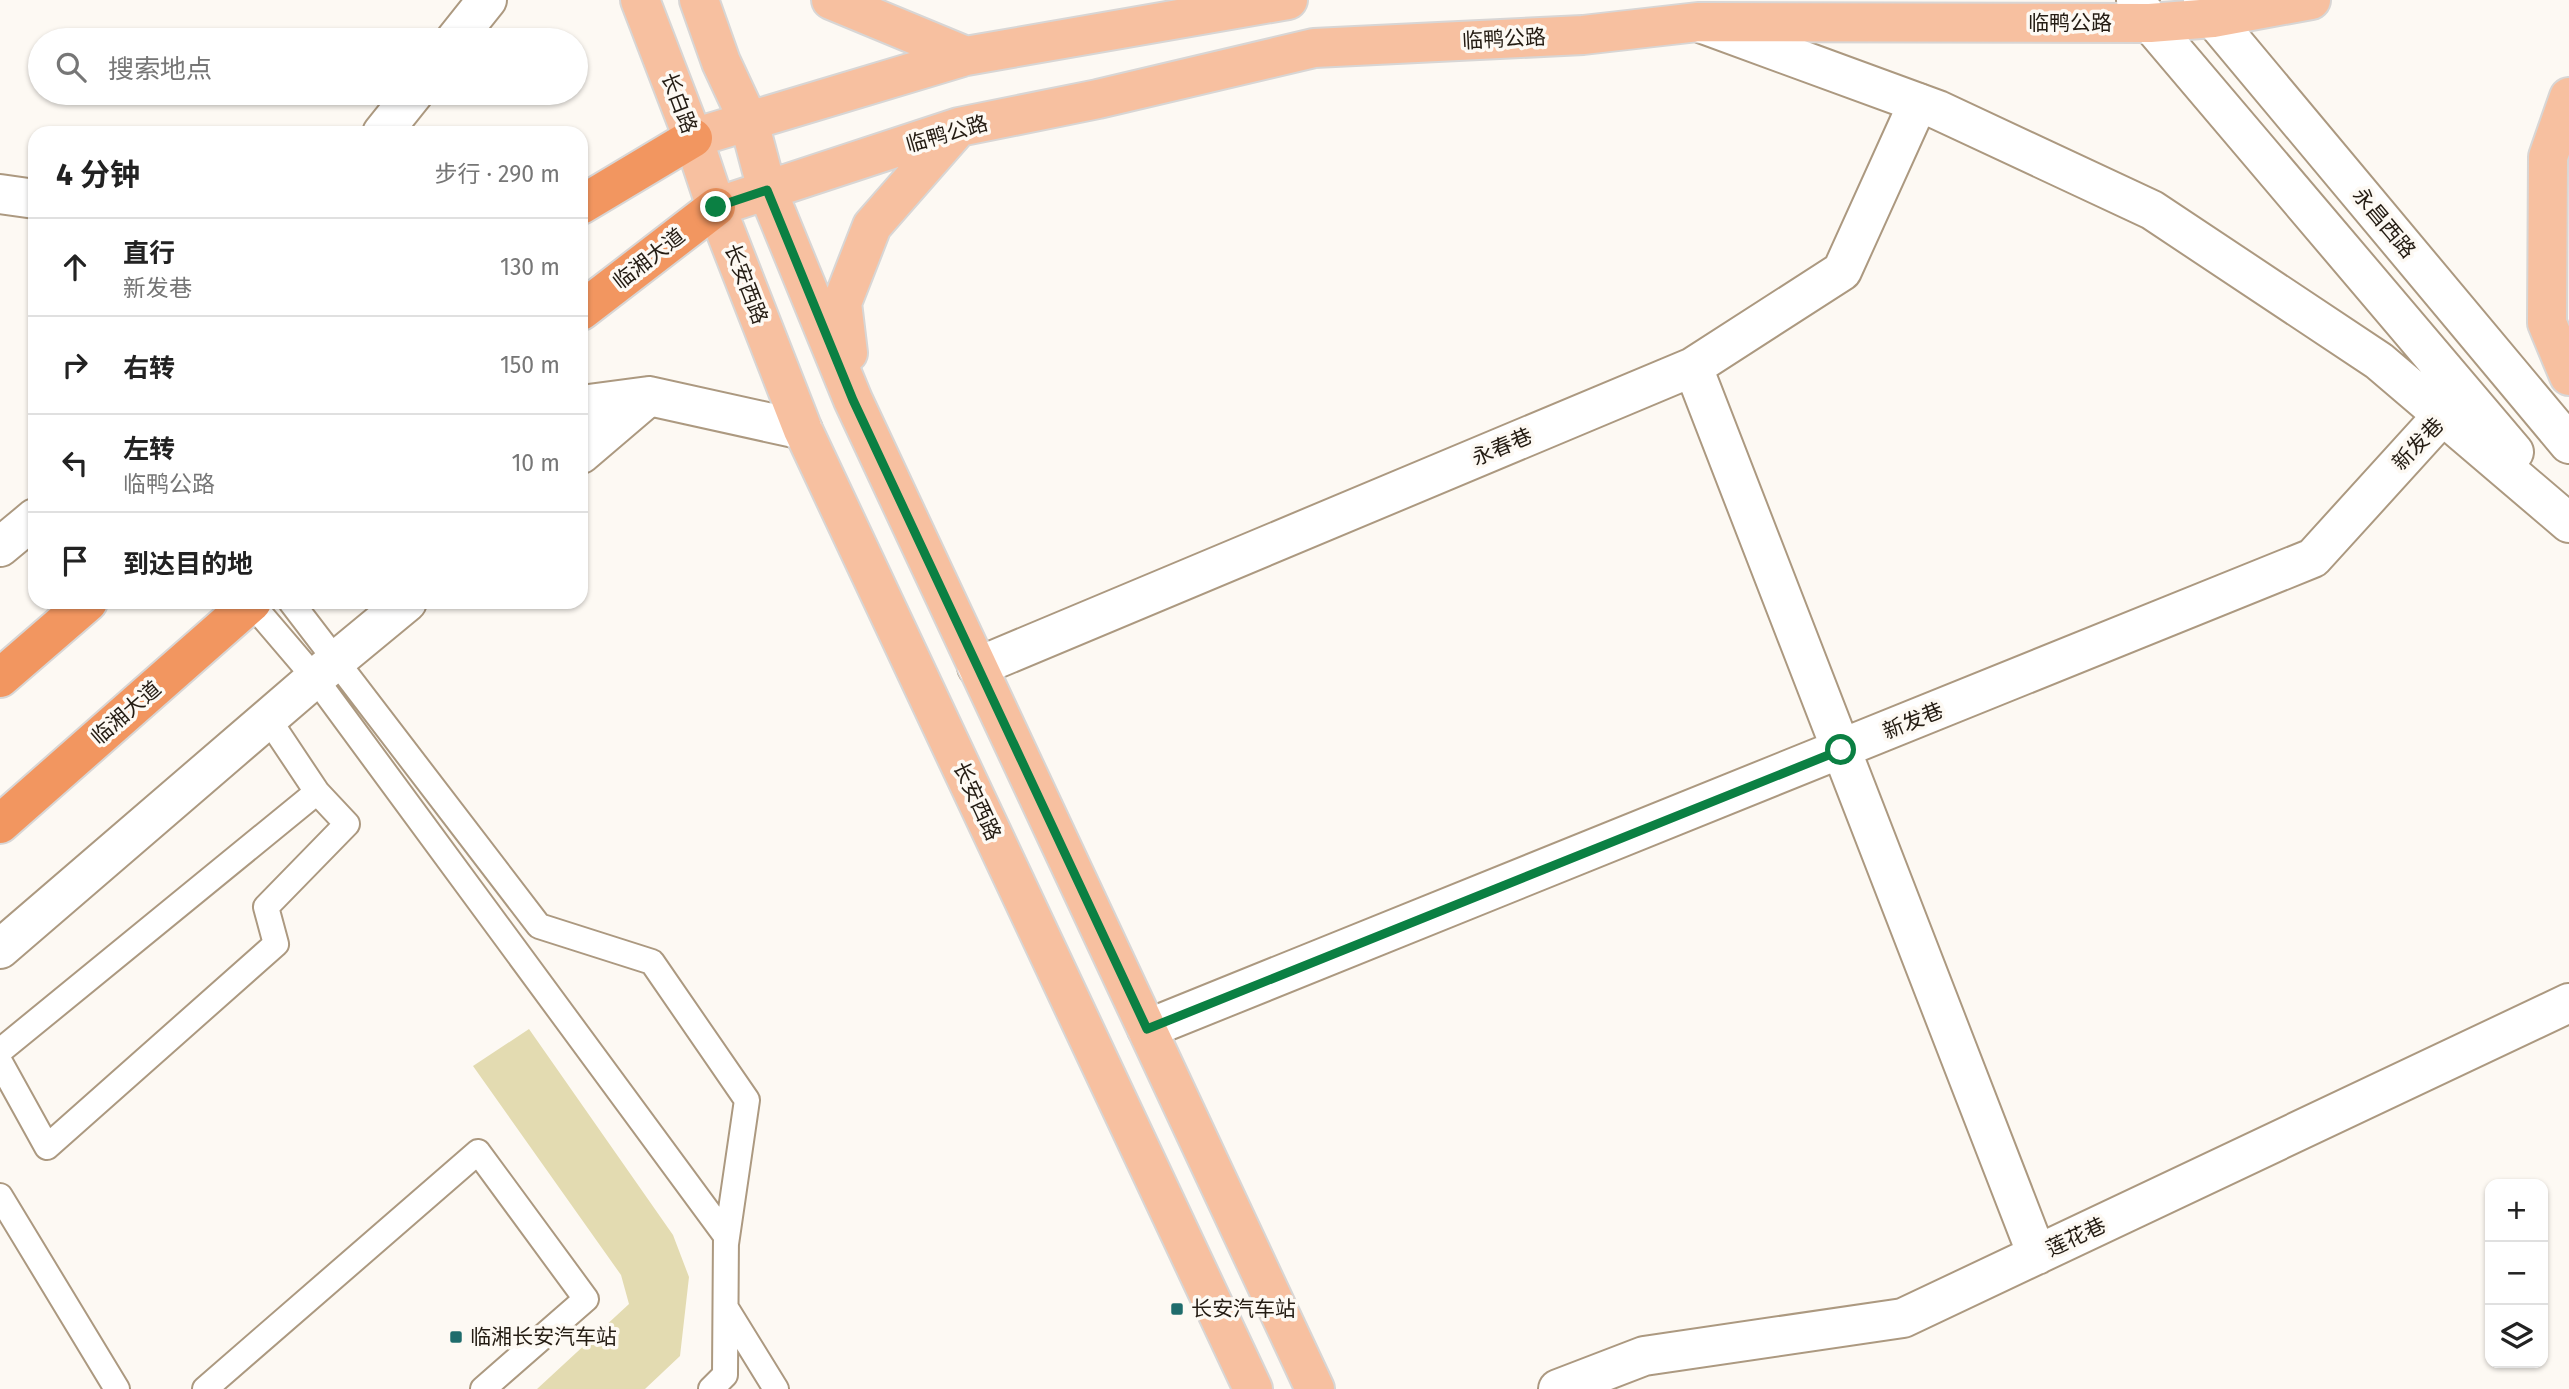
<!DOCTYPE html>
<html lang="zh">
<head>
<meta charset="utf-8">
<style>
	:root { --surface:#fff; --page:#f2f2f2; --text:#222; --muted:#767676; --line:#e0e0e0 }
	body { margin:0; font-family:"Fira Sans","Noto Sans SC",sans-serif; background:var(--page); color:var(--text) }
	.controls { position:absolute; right:21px; bottom:21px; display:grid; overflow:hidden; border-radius:14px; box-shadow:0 2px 5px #0004 }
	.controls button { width:63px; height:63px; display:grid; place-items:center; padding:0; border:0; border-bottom:2px solid var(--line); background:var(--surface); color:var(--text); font:35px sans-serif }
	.stop { position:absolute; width:21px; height:21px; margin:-16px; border:5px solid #0b8043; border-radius:50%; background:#fff }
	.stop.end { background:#0b8043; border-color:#fff; box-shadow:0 2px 7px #0008 }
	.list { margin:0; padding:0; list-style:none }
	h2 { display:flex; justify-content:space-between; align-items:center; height:91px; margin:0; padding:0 28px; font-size:30px }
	h2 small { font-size:23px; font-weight:400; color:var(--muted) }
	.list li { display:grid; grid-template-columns:46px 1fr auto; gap:21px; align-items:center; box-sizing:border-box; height:98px; padding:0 28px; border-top:2px solid var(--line) }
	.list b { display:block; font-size:26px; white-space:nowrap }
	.list p { margin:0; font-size:23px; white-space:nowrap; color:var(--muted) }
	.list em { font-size:23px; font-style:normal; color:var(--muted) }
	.icon { flex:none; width:38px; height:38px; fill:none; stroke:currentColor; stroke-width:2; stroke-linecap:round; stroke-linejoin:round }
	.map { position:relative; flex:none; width:2569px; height:1389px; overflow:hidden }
	.search { position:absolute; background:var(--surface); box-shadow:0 2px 5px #0004; left:28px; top:28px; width:560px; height:77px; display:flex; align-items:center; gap:18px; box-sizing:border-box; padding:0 24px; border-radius:38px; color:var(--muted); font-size:26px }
	.panel { position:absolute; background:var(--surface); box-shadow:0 2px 5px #0004; left:28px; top:126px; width:560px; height:483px; border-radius:21px }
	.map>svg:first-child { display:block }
</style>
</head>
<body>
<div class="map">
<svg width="2569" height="1389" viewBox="0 0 2569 1389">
	<rect width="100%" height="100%" fill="#fdf9f3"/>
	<path fill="#e3dbb1" d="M 529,1029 L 673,1235 L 689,1277 L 680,1356 L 645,1389 L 537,1389 L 629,1304 L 621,1275 L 473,1066 Z"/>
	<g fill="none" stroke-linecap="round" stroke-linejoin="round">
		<g stroke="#ac9980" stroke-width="28">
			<path id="lane" d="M 291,602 L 539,926 L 652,962 L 747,1100 L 726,1244
				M 251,603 L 315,678 L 726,1236 L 725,1375 L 711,1389
				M 0,1051 L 317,792
				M 0,1062 L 47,1147 L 276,944 L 266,907 L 347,824 L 317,792 L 269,720
				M 0,1196 L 117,1389
				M 726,1308 L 776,1389
				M 205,1389 L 478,1152 L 586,1299 L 483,1389"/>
		</g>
		<g stroke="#ac9980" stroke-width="42">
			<path id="street" d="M 0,194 L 35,199
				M 1693,367 L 2037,1255
				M 977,667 L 1693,367 L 1842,271 L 1918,103
				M 1147,1029 L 2313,558 L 2442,416 L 2472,405
				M 1558,1389 L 1644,1356 L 1903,1318 L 2569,1003"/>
		</g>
		<g stroke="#ac9980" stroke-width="42">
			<path id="secondary" d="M 2136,0 L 2150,23 L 2514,452
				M 2203,0 L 2213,18 L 2569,444
				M 1703,24 L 1938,110 L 2152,210 L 2379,361 L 2569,523
				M 455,40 L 487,0
				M 382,133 L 414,93
				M 581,405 L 649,396 L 803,430
				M 581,454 L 649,396
				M 0,547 L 35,518
				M 0,949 L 315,678 L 407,602"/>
		</g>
		<g stroke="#d8d6d5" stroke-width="42">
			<path id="primary" d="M 640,0 L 693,138 L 716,207 L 803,430 L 1253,1389
				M 699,0 L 721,62 L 749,122 L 767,190 L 853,400 L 1315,1389
				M 831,0 L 966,56
				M 2569,97 L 2548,157 L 2547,323 L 2569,376
				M 693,138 L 966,56 L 1288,0
				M 716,207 L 959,127 L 1098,99 L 1314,48 L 1583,35 L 1698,22 L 2150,23 L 2213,18 L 2311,0
				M 848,353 L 842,303 L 872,226 L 957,129"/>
		</g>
		<g stroke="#d8d6d5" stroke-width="42">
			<path id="highway" d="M 581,205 L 693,138
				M 581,311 L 716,207
				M 0,678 L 88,602
				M 0,824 L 252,602"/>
		</g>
		<use href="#lane" stroke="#fff" stroke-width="24"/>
		<use href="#street" stroke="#fff" stroke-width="38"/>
		<use href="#secondary" stroke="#fff" stroke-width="38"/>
		<use href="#primary" stroke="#f7c0a0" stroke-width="38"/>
		<use href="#highway" stroke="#f29660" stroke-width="38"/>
	</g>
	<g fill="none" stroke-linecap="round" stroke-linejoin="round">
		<path stroke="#0b8043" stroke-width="9" d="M 716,207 L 767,190 L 853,400 L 1147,1029 L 1841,750"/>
	</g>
	<g fill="#1f6c6c" stroke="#fdf9f3" stroke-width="2.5">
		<rect x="1170" y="1302" width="14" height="14" rx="3.5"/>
		<rect x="449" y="1330" width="14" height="14" rx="3.5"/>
	</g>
	<g text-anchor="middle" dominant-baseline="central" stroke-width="7" stroke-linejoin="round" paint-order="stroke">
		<g font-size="21" fill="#241c13" stroke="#fdf9f3">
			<text x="2070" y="23">临鸭公路</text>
			<text transform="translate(1504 39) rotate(-3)">临鸭公路</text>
			<text transform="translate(679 103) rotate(69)">长白路</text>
			<text transform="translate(947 134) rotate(-16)">临鸭公路</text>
			<text transform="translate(2384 223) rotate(50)">永昌西路</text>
			<text transform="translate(649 259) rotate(-38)">临湘大道</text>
			<text transform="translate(746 284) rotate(69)">长安西路</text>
			<text transform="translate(2418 444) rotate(-46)">新发巷</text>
			<text transform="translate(1502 447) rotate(-23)">永春巷</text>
			<text transform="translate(126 713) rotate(-41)">临湘大道</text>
			<text transform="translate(1913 721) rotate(-22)">新发巷</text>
			<text transform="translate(977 801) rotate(65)">长安西路</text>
			<text transform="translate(2076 1237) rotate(-25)">莲花巷</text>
		</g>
		<g font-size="21" fill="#241c13" stroke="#fdf9f3" text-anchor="start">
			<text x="1191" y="1309">长安汽车站</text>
			<text x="470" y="1337">临湘长安汽车站</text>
		</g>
	</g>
</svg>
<div class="controls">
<button>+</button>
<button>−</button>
<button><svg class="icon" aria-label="layers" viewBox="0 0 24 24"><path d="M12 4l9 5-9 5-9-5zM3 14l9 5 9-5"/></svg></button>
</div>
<div class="stop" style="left:1841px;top:750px"></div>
<div class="stop end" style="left:716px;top:207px"></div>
<div class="search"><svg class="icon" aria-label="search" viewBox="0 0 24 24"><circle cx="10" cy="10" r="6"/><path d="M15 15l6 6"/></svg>搜索地点</div>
<section class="panel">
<h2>4 分钟<small>步行 · 290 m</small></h2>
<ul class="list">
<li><svg class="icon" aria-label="ahead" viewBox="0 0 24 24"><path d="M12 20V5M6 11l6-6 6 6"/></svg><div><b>直行</b><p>新发巷</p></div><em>130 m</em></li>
<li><svg class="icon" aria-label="right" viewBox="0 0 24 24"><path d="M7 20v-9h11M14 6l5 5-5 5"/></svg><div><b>右转</b></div><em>150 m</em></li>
<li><svg class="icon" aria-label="left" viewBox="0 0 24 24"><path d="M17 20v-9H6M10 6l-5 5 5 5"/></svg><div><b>左转</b><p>临鸭公路</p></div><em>10 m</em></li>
<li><svg class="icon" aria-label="arrive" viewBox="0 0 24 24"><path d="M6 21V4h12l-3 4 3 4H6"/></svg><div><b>到达目的地</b></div></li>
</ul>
</section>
</div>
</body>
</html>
